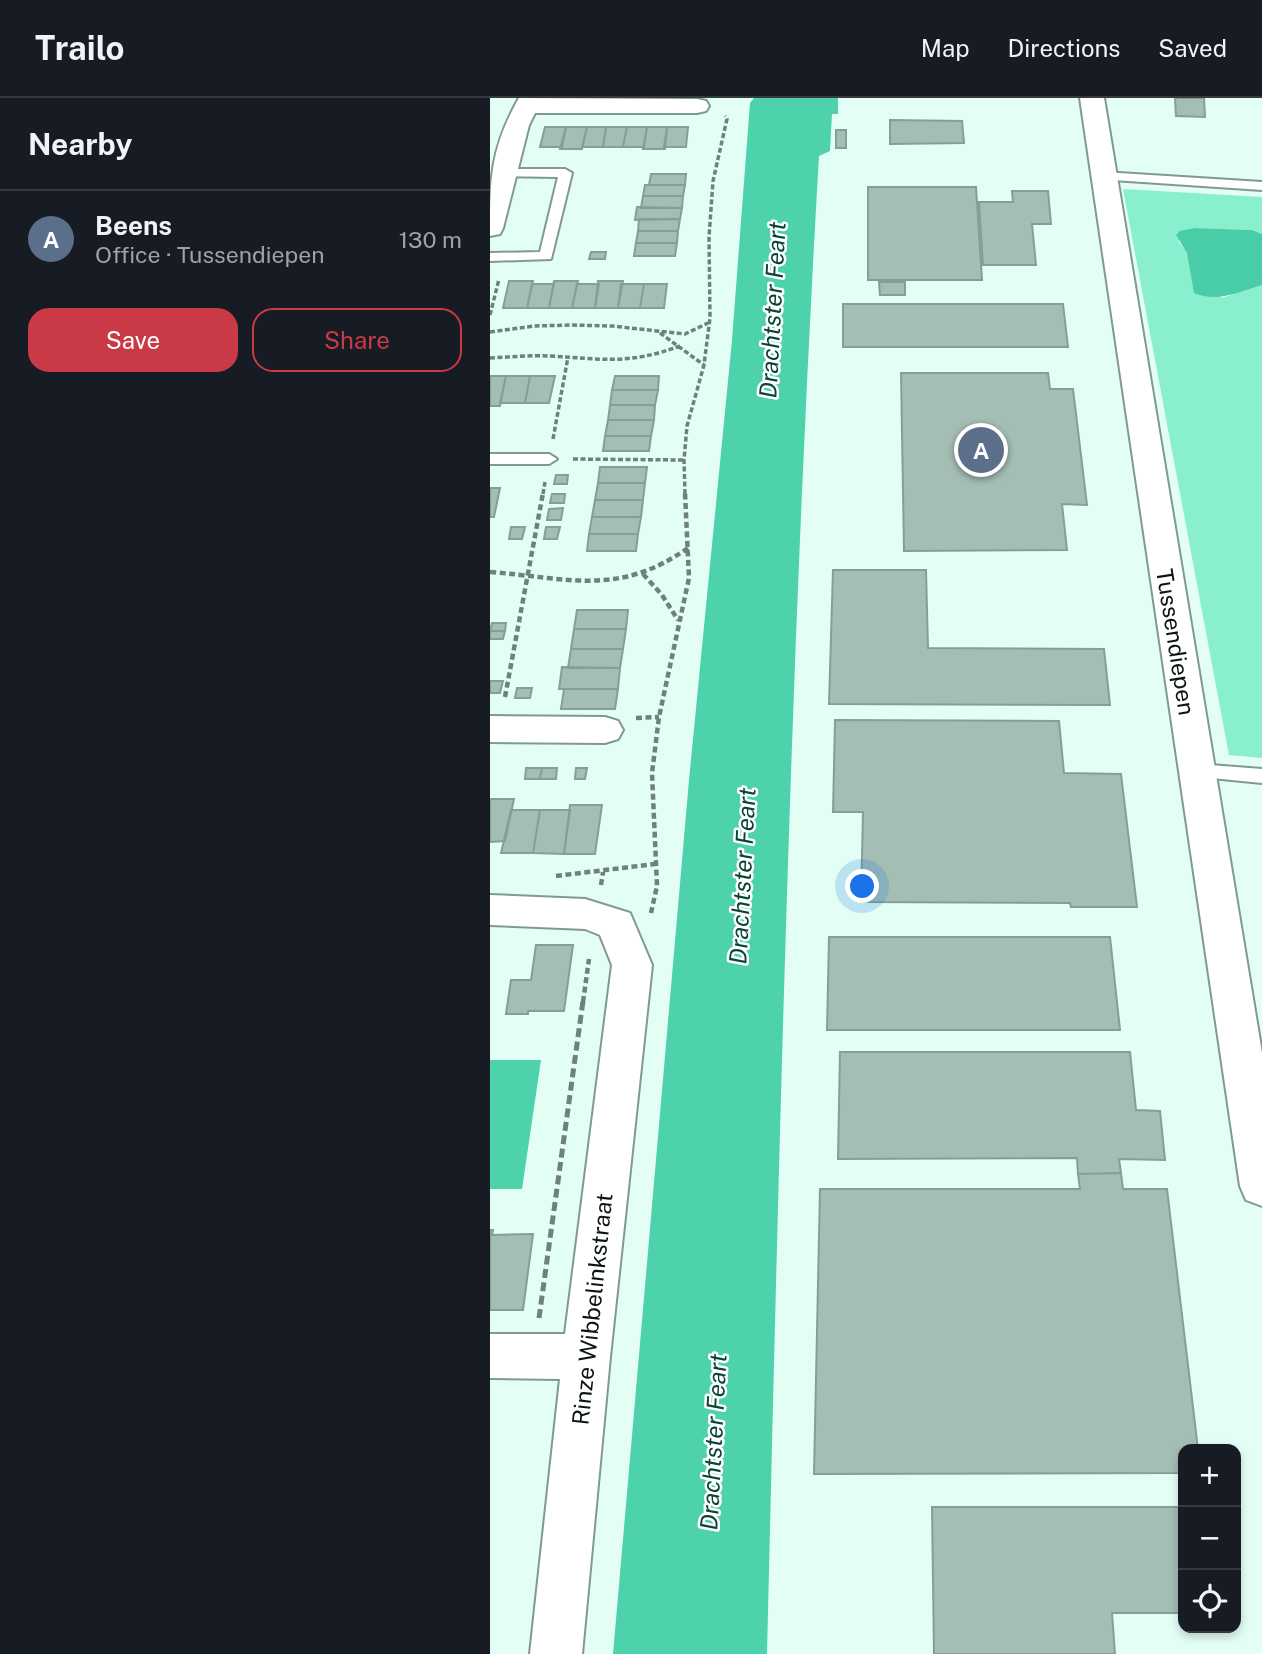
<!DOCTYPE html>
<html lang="en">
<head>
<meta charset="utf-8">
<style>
	:root { --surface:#171b24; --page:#242831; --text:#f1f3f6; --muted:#9ea1a6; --line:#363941; --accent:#ca3a46 }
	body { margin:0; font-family:"Public Sans",sans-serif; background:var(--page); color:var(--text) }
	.controls { position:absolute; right:21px; bottom:21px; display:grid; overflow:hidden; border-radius:14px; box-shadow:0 4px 10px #0003 }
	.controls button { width:63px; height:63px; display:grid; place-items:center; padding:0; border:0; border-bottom:2px solid var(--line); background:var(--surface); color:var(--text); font:35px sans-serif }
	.you { position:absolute; left:373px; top:789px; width:24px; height:24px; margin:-18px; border:5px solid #fff; border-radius:50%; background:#1a73e8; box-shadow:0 0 0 10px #1a73e833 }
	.badge { display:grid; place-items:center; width:46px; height:46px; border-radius:50%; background:var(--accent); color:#fff; font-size:23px; font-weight:700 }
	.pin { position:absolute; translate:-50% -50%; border:4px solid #fff; box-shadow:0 2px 7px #0006 }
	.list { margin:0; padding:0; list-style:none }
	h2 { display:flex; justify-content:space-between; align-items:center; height:91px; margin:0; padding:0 28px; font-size:30px }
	h2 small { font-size:23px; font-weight:400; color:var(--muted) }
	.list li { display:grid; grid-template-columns:46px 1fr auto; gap:21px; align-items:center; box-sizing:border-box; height:98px; padding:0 28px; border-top:2px solid var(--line) }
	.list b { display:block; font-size:26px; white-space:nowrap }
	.list p { margin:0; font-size:23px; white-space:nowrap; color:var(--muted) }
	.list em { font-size:23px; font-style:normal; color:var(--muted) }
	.actions { display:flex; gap:14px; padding:21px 28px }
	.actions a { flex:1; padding:16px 0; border:2px solid var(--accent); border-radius:21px; text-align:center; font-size:24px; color:var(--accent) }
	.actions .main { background:var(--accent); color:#fff }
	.icon { flex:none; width:38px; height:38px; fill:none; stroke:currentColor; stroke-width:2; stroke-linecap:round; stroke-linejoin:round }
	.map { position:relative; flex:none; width:772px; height:1556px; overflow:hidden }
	header { display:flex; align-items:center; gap:42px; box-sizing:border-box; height:98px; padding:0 35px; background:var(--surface); border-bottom:2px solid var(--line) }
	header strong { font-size:33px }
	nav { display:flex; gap:38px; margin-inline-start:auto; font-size:24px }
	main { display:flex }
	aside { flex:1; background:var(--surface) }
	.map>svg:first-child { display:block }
</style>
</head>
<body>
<header>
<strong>Trailo</strong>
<nav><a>Map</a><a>Directions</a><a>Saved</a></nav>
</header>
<main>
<aside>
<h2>Nearby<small></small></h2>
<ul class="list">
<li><span class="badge" style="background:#5c6f8a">A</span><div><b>Beens</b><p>Office · Tussendiepen</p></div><em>130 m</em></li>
</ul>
<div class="actions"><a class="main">Save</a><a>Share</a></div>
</aside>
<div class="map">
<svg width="772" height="1556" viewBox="0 0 772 1556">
	<rect width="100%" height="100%" fill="#e3fef4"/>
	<path fill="#8aefce" d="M 633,91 L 772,99 L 772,136 L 762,132 L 705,130 L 688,143 L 697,154 L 703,179 L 732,200 L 772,187 L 772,660 L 739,657 Z"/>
	<path fill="#49cda8" d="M 705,130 L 762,132 L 772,136 L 772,187 C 749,194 727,205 704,195 L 697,155 L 686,137 L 690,133 Z"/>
	<path fill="#4ed2ac" d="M 264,0 L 348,0 L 348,16 L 342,16 L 340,53 L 329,58 C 300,557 289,1057 277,1556 L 123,1556 L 199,682 L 242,242 L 260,5 Z
		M 0,962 L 51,962 L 32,1091 L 0,1091 Z"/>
	<path fill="#a4beb4" stroke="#859f95" stroke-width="2" d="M 685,0 L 714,0 L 715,19 L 686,18 Z
		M 400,22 L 472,23 L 474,45 L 400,46 Z
		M 55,29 L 76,29 L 72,49 L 50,49 Z
		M 76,29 L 97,29 L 92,51 L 70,51 Z
		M 97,29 L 116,29 L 113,49 L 92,49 Z
		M 116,29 L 137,29 L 133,49 L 113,49 Z
		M 137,29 L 157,29 L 154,49 L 133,49 Z
		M 157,29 L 177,29 L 175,51 L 153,51 Z
		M 177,29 L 198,29 L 196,49 L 174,49 Z
		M 346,32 L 356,32 L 356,50 L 346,50 Z
		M 161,76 L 196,76 L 195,87 L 155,87 L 159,87 Z
		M 155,87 L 195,87 L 193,98 L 153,98 Z
		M 378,89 L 486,89 L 492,182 L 378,182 Z
		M 522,93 L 558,93 L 561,126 L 542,126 L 546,167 L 493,167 L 489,104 L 523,104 Z
		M 153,98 L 193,98 L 192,110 L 151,110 Z
		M 147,109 L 192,110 L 190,121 L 145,122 Z
		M 149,121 L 190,121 L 188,133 L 148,133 Z
		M 148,133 L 188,133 L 187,145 L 146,145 Z
		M 146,145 L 187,145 L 185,158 L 144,158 Z
		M 101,154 L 116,154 L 115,161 L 99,161 Z
		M 19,183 L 43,183 L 37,210 L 13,210 Z
		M 64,183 L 88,183 L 82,210 L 59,210 Z
		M 108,183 L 133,183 L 128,210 L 105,210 Z
		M 389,184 L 415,184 L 415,197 L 390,197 Z
		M 42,186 L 64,186 L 59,210 L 37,210 Z
		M 87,186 L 109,186 L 105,210 L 82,210 Z
		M 131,186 L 154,186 L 150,210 L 128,210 Z
		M 154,186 L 177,186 L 174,210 L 150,210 Z
		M 353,206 L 573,206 L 578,249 L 353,249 Z
		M 411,275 L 558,275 L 560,291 L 583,291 L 597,407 L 572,406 L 577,452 L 414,453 Z
		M 0,278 L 16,278 L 10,308 L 0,308 Z
		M 16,278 L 40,278 L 35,305 L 10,305 Z
		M 40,278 L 65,278 L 59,305 L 35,305 Z
		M 125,278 L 169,278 L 168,292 L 122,292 Z
		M 122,292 L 168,292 L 165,307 L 120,307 Z
		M 120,307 L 165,307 L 164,322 L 118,322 Z
		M 118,322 L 164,322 L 161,338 L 115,338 Z
		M 115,338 L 161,338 L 159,353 L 113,353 Z
		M 110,369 L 157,369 L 155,385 L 108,385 Z
		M 66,377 L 78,377 L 77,386 L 64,386 Z
		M 108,385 L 155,385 L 153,402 L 105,402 Z
		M 0,390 L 10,390 L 4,419 L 0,419 Z
		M 62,396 L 75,396 L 74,405 L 60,405 Z
		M 105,402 L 153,402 L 151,419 L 102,419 Z
		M 73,410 L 71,422 L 57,422 L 59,411 Z
		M 102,419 L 151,419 L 148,436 L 99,436 Z
		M 21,429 L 35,429 L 32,441 L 19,441 Z
		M 56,429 L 70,429 L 67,441 L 54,441 Z
		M 99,436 L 148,436 L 146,453 L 97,453 Z
		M 343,472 L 436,472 L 438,550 L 614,551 L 620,607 L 339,606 Z
		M 87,512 L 138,512 L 136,531 L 84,531 Z
		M 2,525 L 16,525 L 15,533 L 0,533 Z
		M 84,531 L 136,531 L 133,551 L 81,551 Z
		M 0,533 L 15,533 L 13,541 L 0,541 Z
		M 81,551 L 133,551 L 130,570 L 78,570 Z
		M 72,569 L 130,570 L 128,591 L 69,591 Z
		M 0,583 L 13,583 L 10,595 L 0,595 Z
		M 27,590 L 42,590 L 40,600 L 25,600 Z
		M 74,591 L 128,591 L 125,611 L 71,611 Z
		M 345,622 L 569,623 L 574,675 L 631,676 L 647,809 L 581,809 L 580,805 L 371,804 L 373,714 L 343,714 Z
		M 36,670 L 52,670 L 50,681 L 35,681 Z
		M 52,670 L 67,670 L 66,681 L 50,681 Z
		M 86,670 L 97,670 L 95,681 L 85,681 Z
		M 0,701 L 24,701 L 15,743 L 0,744 Z
		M 80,707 L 112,707 L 105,756 L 74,756 Z
		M 21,712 L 50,712 L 43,755 L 11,755 Z
		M 50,712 L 80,712 L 74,756 L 43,755 Z
		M 339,839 L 620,839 L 630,932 L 337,932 Z
		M 46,847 L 83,847 L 74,913 L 38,913 L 38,916 L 16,916 L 21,882 L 41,882 Z
		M 350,954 L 640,954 L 646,1012 L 670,1013 L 675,1062 L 629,1061 L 631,1075 L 588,1076 L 587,1060 L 348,1061 Z
		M 631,1075 L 633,1091 L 677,1091 L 708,1351 L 693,1351 L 693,1375 L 324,1376 L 330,1091 L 590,1091 L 588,1076 Z
		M 0,1132 L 3,1132 L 2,1137 L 43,1136 L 33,1212 L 0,1212 Z
		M 442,1409 L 693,1409 L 693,1515 L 622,1515 L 625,1556 L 444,1556 Z"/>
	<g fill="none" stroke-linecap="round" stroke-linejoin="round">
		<g stroke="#809a90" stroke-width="4">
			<path id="lane" d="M 14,71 L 75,71 L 82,75 L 61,161 L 0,163 L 0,155 L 50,154 L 68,79 L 9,78 L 9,72 Z
				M 613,74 L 772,84 L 772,92 L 608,81 L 606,78 Z
				M 0,356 L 59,356 L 67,361 L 59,366 L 0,366 Z
				M 707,666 L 772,671 L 772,685 L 701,678 L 698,673 L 701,668 Z"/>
		</g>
		<g stroke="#809a90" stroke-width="4">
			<path id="street" d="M 29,0 L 207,1 L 216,3 L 219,8 L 216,13 L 207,15 L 45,15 L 39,27 L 13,130 L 10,136 L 0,138 C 0,82 0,51 29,0 Z
				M 590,0 L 614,0 L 772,955 L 772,1108 L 756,1102 L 750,1088 Z
				M 0,618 L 115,619 L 128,623 L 133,632 L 128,641 L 115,645 L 0,644 Z
				M 0,797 L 95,801 L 140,815 L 162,867 L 120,1259 L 92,1556 L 40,1556 L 70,1281 L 0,1280 L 0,1236 L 75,1236 L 122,867 L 110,837 L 95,831 L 0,827 Z"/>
		</g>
		<path stroke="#70817b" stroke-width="3.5" stroke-dasharray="5 2.5" stroke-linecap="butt" d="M 0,217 L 9,181
			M 0,234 L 44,228 L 81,227 L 122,228 L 195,236 L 218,225
			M 170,235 L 214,267
			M 0,260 C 20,259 41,257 60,258 C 113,261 138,267 190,248
			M 63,341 L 78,259
			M 83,361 L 194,362
			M 53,396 L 55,384
			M 195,396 L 194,362 L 197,328 L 214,267 L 220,220 L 219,139 L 223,83 L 237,21 L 235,18"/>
		<path stroke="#70817b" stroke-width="4.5" stroke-dasharray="6 3.5" stroke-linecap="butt" d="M 0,474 C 79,480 128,499 198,450
			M 153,476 L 172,497 L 188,522
			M 15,599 L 53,395
			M 146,620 L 169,619
			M 66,778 L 165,766
			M 111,787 L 113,774
			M 161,815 L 167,788 L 162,675 L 169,619 L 199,480 L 195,395
			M 93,904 L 99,861"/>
		<path stroke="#70817b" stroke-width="5" stroke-dasharray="9 4.5" stroke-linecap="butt" d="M 49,1220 L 93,903"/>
		<use href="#lane" fill="#fff" fill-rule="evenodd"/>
		<use href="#street" fill="#fff" fill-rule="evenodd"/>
	</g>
	<g text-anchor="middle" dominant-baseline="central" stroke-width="5" stroke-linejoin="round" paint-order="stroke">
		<g font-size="23" fill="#0c1512" stroke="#fff">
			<text transform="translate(686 544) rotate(81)">Tussendiepen</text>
			<text transform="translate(102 1211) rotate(-84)">Rinze Wibbelinkstraat</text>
		</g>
		<g font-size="24" font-style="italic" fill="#094435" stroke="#fff">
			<text transform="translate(282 212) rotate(-87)">Drachtster Feart</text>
			<text transform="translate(252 778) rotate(-87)">Drachtster Feart</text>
			<text transform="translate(223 1344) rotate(-87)">Drachtster Feart</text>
		</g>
	</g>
</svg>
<div class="controls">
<button>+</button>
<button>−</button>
<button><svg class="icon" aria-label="locate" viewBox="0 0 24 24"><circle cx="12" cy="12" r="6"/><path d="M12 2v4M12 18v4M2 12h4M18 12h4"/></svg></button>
</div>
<div class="you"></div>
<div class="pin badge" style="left:491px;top:352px;background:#5c6f8a">A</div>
</div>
</main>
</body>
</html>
